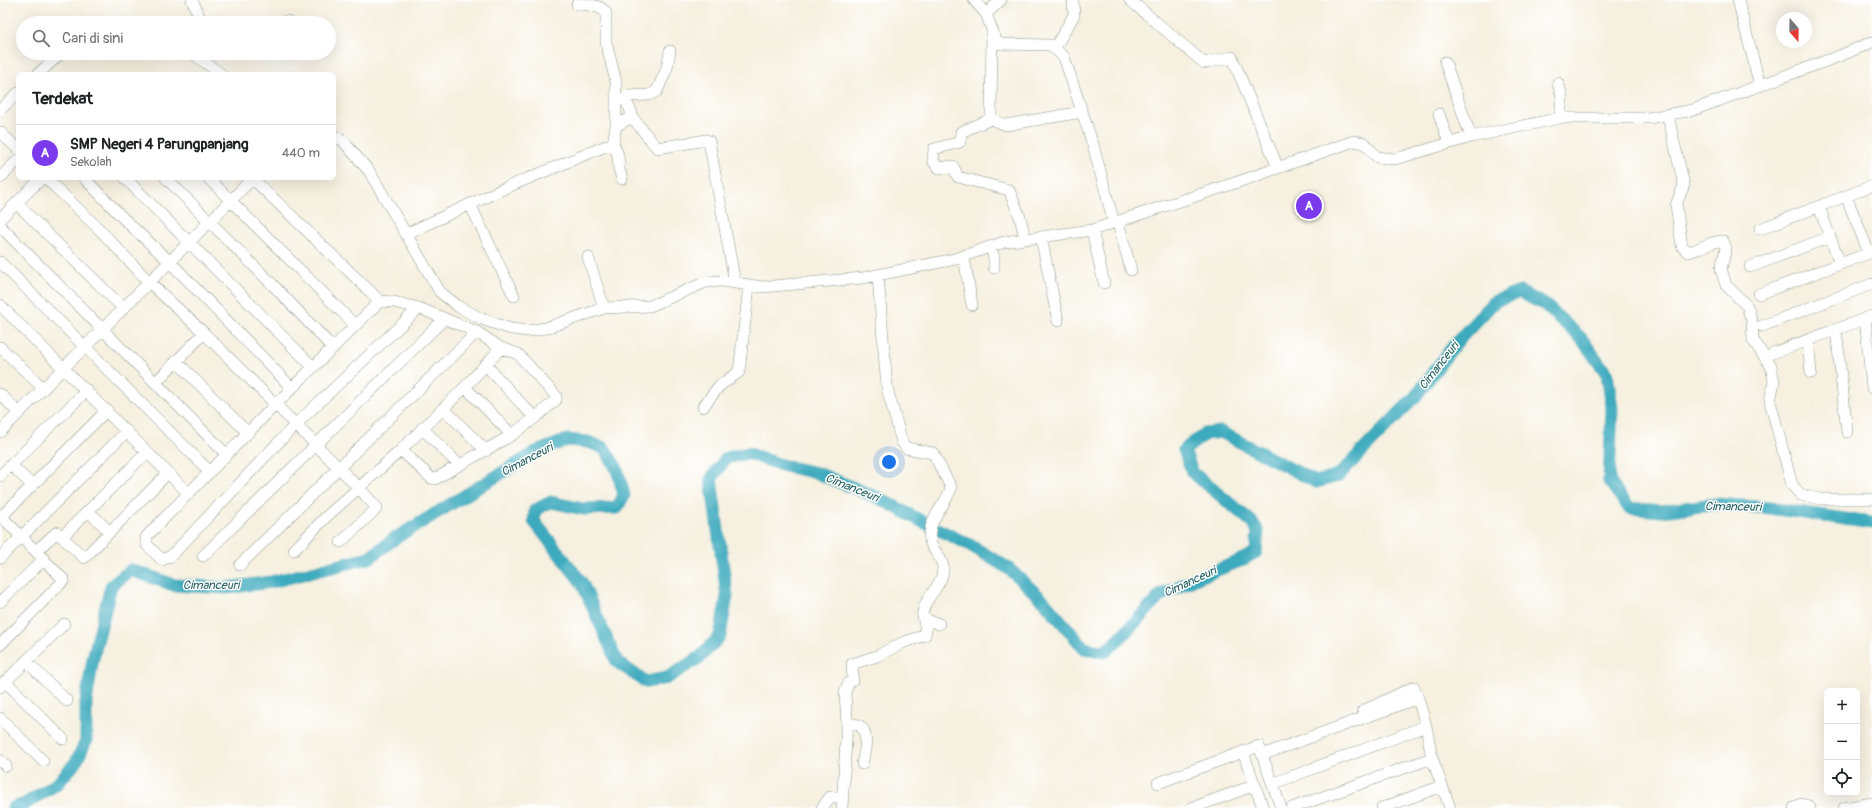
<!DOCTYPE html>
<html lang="id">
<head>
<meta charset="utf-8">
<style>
	:root { --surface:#fff; --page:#f6f6f6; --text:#202124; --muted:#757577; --line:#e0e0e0; --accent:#7c3aed }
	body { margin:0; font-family:Pangolin,sans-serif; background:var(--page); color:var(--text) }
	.controls { position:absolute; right:12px; bottom:12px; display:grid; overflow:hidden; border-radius:6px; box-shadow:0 4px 16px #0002 }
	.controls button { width:36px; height:36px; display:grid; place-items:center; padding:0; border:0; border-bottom:1px solid var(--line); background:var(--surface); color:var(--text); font:20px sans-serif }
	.compass { position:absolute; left:1776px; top:12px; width:36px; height:36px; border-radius:50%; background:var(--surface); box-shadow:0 4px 16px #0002; rotate:160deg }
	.you { position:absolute; left:889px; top:462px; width:14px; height:14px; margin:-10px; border:3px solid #fff; border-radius:50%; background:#1a73e8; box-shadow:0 0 0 6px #1a73e833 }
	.badge { display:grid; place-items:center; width:26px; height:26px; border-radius:50%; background:var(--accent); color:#fff; font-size:13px; font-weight:700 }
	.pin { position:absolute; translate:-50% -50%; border:2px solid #fff; box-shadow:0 1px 4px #0006 }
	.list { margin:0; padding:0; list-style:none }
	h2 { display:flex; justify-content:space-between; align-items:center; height:52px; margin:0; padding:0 16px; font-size:17px }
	h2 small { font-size:13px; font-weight:400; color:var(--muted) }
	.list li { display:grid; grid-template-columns:26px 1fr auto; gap:12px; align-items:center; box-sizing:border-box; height:56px; padding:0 16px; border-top:1px solid var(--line) }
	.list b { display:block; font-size:15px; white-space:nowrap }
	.list p { margin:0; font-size:13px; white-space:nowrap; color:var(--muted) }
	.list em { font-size:13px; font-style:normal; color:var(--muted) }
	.icon { flex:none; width:22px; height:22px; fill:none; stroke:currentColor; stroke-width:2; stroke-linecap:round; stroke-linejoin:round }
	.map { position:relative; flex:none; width:1872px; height:808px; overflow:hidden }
	.search { position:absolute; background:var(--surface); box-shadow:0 4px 16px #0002; left:16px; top:16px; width:320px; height:44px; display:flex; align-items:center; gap:10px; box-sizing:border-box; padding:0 14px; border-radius:22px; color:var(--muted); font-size:15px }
	.panel { position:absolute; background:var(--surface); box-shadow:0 4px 16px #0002; left:16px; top:72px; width:320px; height:108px; border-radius:6px }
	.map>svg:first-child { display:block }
</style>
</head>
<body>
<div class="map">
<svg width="1872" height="808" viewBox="0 0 1872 808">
	<rect width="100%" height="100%" fill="#fff"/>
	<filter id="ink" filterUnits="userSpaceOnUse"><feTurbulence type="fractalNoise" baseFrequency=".025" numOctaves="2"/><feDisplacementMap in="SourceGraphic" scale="8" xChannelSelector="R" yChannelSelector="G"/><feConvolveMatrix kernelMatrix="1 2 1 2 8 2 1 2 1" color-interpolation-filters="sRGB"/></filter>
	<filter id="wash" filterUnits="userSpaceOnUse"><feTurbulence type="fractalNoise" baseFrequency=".012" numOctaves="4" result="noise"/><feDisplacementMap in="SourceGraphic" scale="16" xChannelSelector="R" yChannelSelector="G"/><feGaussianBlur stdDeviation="0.9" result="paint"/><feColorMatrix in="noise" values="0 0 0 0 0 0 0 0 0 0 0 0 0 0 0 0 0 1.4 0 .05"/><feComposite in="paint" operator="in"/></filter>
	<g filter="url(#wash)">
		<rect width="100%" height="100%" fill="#f5f0df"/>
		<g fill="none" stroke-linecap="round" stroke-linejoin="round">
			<path stroke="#3eaabd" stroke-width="13" d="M 13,808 L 25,804 L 58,783 L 76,762 L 86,741 L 86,703 L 93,658 L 111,586 L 131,570 L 174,585 L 227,588 L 271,582 L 369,558 L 394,539 L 536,452 L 567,440 L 588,442 L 604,448 L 617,469 L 624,495 L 617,508 L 583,509 L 551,502 L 535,510 L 534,521 L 582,583 L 617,662 L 646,682 L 667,678 L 700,657 L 720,636 L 727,596 L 711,479 L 726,458 L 748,453 L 781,465 L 817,473 L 881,499 L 923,522 L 970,545 L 1008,568 L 1043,600 L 1084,648 L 1105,652 L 1121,637 L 1161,595 L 1197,578 L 1240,561 L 1256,552 L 1258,531 L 1252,522 L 1192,472 L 1184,450 L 1205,434 L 1221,432 L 1316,482 L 1338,476 L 1415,397 L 1455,344 L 1495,301 L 1520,292 L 1545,305 L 1581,338 L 1607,374 L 1612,408 L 1609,481 L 1629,508 L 1661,511 L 1716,504 L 1770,508 L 1872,523"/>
		</g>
	</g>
	<g filter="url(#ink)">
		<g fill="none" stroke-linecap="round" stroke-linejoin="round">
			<g stroke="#8a968a" stroke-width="12">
				<path id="minor" d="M 192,0 L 202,23
					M 974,0 L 986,14 L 996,40 L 1000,44 L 1050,45 L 1064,57 L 1093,145 L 1114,223
					M 1130,0 L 1204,63 L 1232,57 L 1278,168
					M 1738,0 L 1760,86
					M 986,14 L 1001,0
					M 282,23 L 287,21
					M 992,31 L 991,119 L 1006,125 L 1082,112
					M 1055,48 L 1074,15 L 1073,0
					M 192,53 L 221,74
					M 1445,62 L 1471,137
					M 38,74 L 61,53
					M 1558,83 L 1562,97 L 1560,118
					M 0,110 L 18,93
					M 1439,114 L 1449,143
					M 1668,116 L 1684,185 L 1676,205 L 1682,246 L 1688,252 C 1700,250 1711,240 1723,241 L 1726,248 L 1721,269 L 1726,285 L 1747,306 L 1752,321 L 1753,340 L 1771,366 L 1774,382 L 1770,401 L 1792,485 L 1801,495 L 1820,499 L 1872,499
					M 632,117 L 657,148 L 706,140 L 709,141 L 735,283
					M 991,119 L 961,132 L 960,142 L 934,149 L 933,161 L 939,168 L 953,166 L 958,177 L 1009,190 L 1020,217 L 1025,238
					M 616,126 L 632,117 L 632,113 L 626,101 L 627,96 L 649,95 L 657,91 L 667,68 L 670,51
					M 0,132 L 18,149
					M 334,136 L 343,141 L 369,171 L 440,292 L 459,307 L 482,319 L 511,329 L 528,331 L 546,328 L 604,308 L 650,306 L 706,282 L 723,281 L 762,287 L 863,278 L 955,259 L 1004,242 L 1092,230 L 1238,182 L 1354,141 L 1364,143 L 1377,157 L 1395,159 L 1471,137 L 1560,118 L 1648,118 L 1693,110 L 1842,55 L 1872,42
					M 613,143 L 618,155 L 619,169 L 622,179
					M 0,178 L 18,160
					M 46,178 L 101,231 L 149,282 L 204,333 L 359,488 L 377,508 L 341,542
					M 84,178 L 126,221 L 170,262 L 292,388
					M 125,178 L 313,367
					M 166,178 L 272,284 L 333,348
					M 208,178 L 355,325
					M 252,178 L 380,301
					M 1846,196 L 1869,253
					M 16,203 L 123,308
					M 470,204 L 514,296
					M 1819,207 L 1840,264
					M 0,219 L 42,178
					M 1118,222 L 1131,270
					M 0,226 L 227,455
					M 1760,229 L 1872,186
					M 1092,230 L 1104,283
					M 406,234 L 503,189 L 613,143 L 616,126 L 616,82 L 606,42 L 606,13 C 601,4 586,5 577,4
					M 1041,237 L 1058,321
					M 991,247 L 994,258 L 994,268
					M 588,257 L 604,308
					M 964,257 L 972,305
					M 0,262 L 210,472
					M 1750,267 L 1830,237
					M 1759,294 L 1872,252
					M 0,305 L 189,494
					M 419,308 L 295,425 L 171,556 L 162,560 L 147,545 L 146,537 L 275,405 L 380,301 L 394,302 L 419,308 L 477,332 L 501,348 L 518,354 L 556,396 L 556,400 L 536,417
					M 1865,318 L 1872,388
					M 1762,326 L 1872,284
					M 1836,329 L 1847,432
					M 1808,340 L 1811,373
					M 0,347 L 43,388
					M 1773,353 L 1872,316
					M 176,361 L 248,433
					M 486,365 L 526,409 L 536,417 L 512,435
					M 156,382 L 204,333
					M 0,394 L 19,413
					M 703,407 L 719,386 L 739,372 L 749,286
					M 443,408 L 486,451
					M 422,428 L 459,465
					M 0,432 L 253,178
					M 401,450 L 431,478 L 435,479 L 512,435 L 465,387
					M 11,465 L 32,485
					M 0,476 L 87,390
					M 88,511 L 110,532
					M 0,515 L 64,580 L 0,645
					M 0,518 L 107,410
					M 62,537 L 147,452
					M 294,550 L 326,517 L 401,450 L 465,387 L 501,348
					M 36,551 L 57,532 L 84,558 L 168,473
					M 203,556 L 444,319
					M 0,558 L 127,431
					M 240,565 L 477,332
					M 0,602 L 44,559
					M 924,619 L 939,624
					M 26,661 L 67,701
					M 5,681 L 63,739
					M 0,687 L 64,624
					M 1363,711 L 1414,687 L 1418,698
					M 0,718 L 43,761
					M 847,723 C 852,724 857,724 860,726 C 870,733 864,755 862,764
					M 1243,752 L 1263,808
					M 1262,755 L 1418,698 L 1426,726 L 1432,758 L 1450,808
					M 0,760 L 6,766
					M 1158,783 L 1259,746 L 1281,808
					M 1272,784 L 1426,726
					M 822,808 L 830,797 L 842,797
					M 842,808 L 847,723 L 845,693 L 848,684 L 853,679 L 852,664 L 877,656 L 902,643 L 925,635 C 928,626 921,619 923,611 C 926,595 944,585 943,567 C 941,552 927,550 930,531 C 932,514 948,503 951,487 L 933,453 L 906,448 L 902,442 L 887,388 L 878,276
					M 1192,808 L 1255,785
					M 1292,808 L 1432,758
					M 1382,808 L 1442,786
					M 1794,808 L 1801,804 L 1809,806 L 1810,808
					M 1844,808 L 1872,803"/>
			</g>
			<use href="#minor" stroke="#fff" stroke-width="11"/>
		</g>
	</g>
	<g text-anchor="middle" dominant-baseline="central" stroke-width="3" stroke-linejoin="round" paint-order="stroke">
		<g font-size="12" font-style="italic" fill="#2a6364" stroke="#fff">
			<text transform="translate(1439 366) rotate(-52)">Cimanceuri</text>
			<text transform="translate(527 460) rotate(-28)">Cimanceuri</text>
			<text transform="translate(852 488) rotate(22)">Cimanceuri</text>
			<text transform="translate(1733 507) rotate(1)">Cimanceuri</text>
			<text transform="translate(1190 582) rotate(-25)">Cimanceuri</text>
			<text x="211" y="585">Cimanceuri</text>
		</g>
	</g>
</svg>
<div class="controls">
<button>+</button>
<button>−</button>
<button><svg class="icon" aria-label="locate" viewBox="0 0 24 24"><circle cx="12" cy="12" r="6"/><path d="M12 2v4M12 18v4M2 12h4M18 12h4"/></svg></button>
</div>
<svg class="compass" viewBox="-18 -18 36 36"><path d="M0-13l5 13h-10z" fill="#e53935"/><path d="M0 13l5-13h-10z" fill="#757577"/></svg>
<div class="you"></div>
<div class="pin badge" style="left:1309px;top:206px">A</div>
<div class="search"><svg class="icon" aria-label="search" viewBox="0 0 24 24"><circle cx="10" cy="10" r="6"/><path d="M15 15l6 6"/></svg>Cari di sini</div>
<section class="panel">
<h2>Terdekat<small></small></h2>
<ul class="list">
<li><span class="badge">A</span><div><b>SMP Negeri 4 Parungpanjang</b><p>Sekolah</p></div><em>440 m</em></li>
</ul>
</section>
</div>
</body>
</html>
